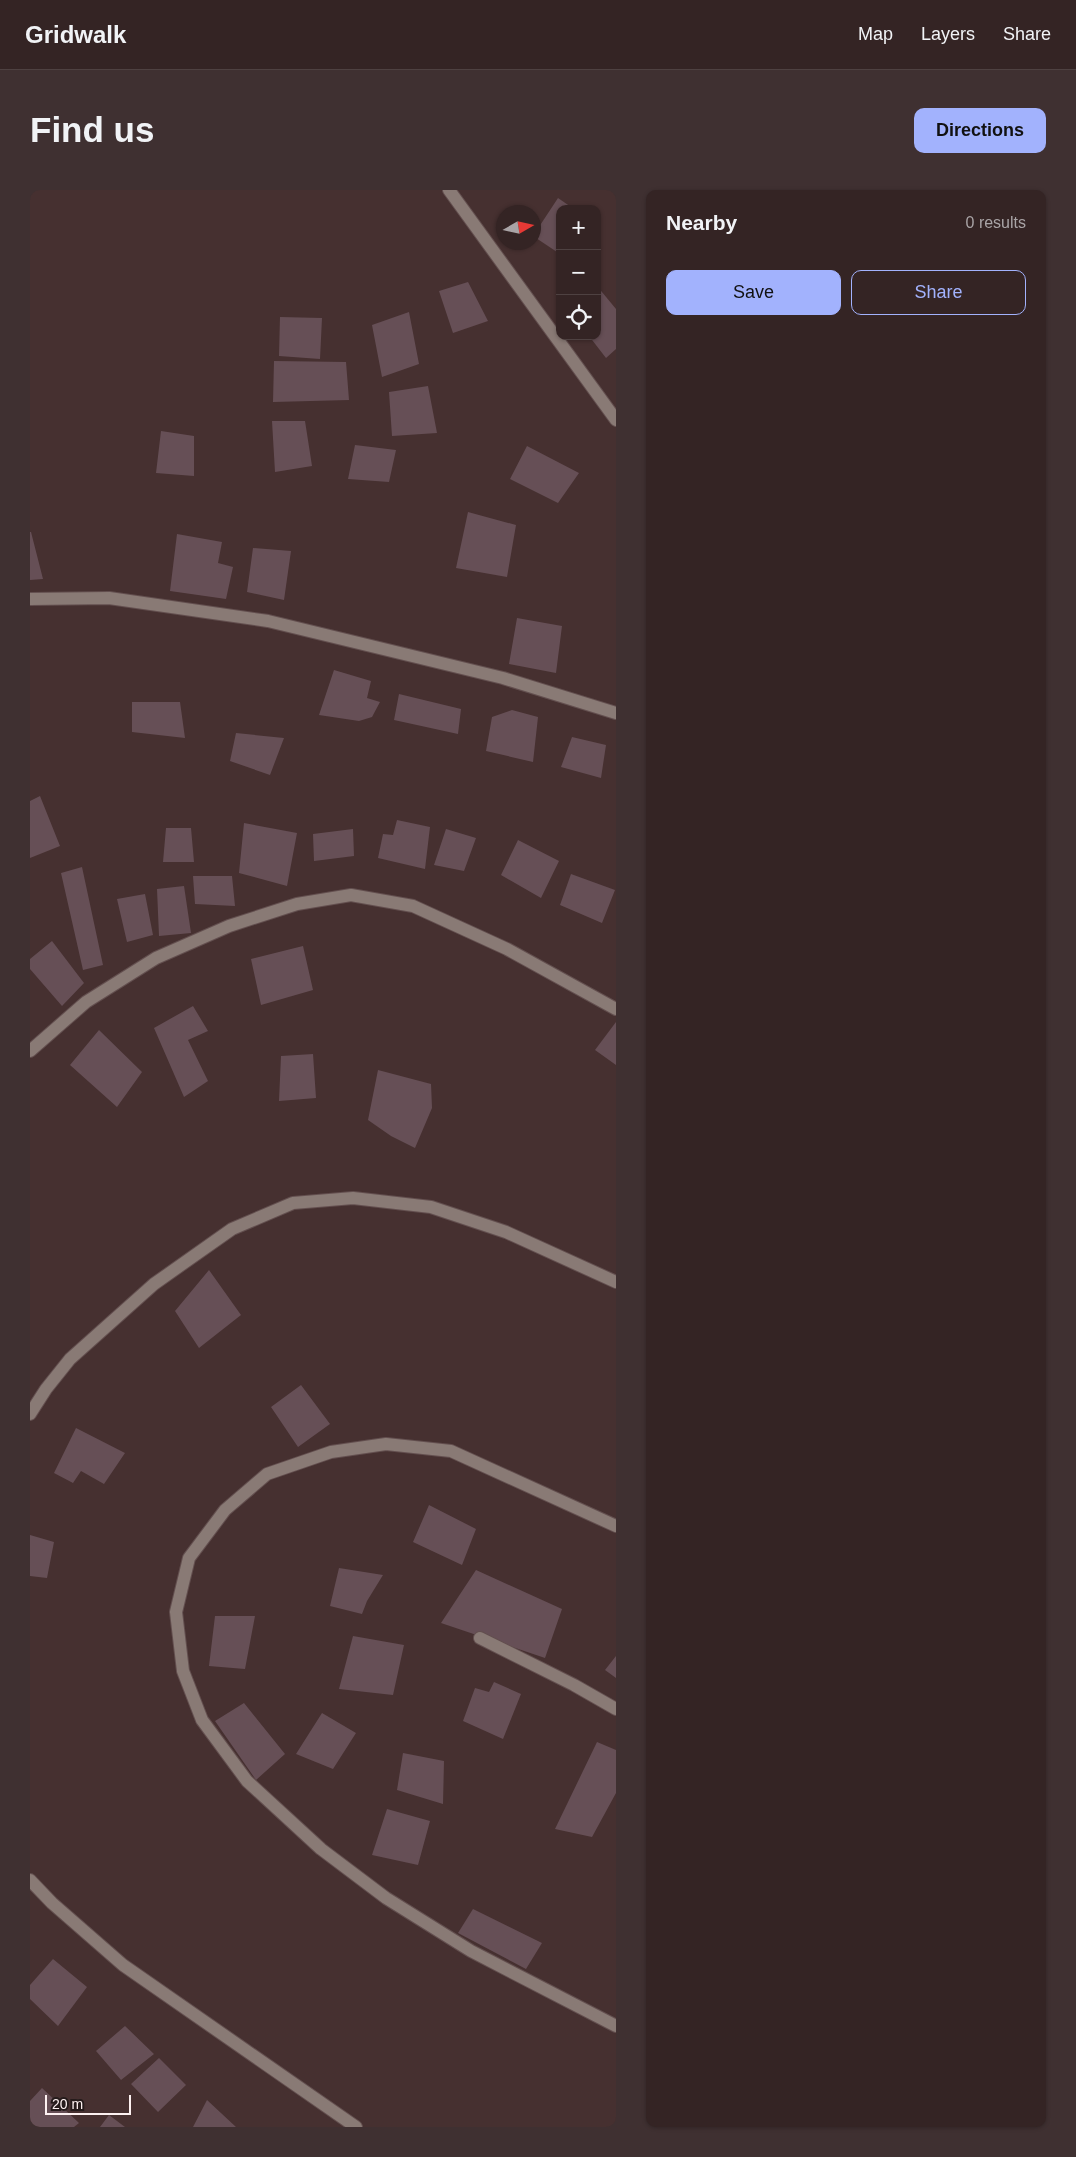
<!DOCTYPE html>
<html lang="en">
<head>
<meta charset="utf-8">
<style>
	:root { --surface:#342424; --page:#3f3031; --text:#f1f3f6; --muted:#a9a4a6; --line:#4e4141; --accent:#a2b2fd }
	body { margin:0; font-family:Helvetica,sans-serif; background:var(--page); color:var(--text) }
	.controls { position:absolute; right:15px; top:15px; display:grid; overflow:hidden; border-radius:10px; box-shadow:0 1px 4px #0004 }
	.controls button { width:45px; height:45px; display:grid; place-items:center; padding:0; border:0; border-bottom:1px solid var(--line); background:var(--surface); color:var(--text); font:25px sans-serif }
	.compass { position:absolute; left:466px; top:15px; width:45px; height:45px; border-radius:50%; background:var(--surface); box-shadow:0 1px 4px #0004; rotate:81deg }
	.scale { position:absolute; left:15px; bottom:12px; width:86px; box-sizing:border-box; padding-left:5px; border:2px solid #fdf1f1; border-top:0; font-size:14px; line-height:18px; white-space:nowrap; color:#fdf1f1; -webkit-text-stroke:4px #251b1b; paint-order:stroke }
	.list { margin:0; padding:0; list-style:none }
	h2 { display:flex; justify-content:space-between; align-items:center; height:65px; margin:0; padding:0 20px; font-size:21px }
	h2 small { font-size:16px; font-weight:400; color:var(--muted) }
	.actions { display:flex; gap:10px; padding:15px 20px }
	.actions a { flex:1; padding:11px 0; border:1px solid var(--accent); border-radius:10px; text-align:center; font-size:18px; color:var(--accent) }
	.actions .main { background:var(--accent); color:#111 }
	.icon { flex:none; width:28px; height:28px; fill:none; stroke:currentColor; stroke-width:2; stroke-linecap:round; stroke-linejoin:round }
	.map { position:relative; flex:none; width:586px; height:1937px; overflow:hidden; border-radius:10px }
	header { display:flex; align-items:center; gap:30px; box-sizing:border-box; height:70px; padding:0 25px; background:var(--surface); border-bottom:1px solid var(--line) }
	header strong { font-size:24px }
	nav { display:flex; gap:28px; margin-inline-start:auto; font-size:18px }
	.intro { display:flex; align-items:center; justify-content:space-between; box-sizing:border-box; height:120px; padding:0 30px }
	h1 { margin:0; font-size:35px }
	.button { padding:12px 22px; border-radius:10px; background:var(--accent); color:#111; font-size:18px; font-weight:700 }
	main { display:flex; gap:30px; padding:0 30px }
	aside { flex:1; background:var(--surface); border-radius:10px; box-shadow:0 1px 4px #0004 }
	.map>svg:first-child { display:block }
</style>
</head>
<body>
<header>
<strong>Gridwalk</strong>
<nav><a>Map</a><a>Layers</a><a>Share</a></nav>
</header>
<div class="intro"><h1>Find us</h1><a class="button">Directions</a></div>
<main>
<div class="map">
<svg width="586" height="1937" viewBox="0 0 586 1937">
	<rect width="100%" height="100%" fill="#463030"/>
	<path fill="#664f56" d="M 528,8 L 544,19 L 530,19 L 530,64 L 503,46 Z
		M 438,92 L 458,131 L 423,143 L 409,101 Z
		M 567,96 L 586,119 L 586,159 L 576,168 L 559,146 L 567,146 Z
		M 379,122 L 389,174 L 352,187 L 342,135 Z
		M 250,127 L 292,128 L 290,169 L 249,166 Z
		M 244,171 L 316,172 L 319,210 L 243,212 Z
		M 398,196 L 407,243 L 362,246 L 359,202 Z
		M 242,231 L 275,231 L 282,276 L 245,282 Z
		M 131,241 L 164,246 L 164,286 L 126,283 Z
		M 325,255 L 366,260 L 359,292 L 318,289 Z
		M 497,256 L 549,283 L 528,313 L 480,289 Z
		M 438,322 L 486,335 L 477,387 L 426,378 Z
		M 0,342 L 1,342 L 13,389 L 0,390 Z
		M 147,344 L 192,352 L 188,373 L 203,377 L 196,409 L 140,401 Z
		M 223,358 L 261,361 L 254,410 L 217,402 Z
		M 487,428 L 532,436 L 526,483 L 479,474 Z
		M 304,480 L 341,491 L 337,508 L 350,512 L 342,527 L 329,531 L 289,525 Z
		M 369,504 L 431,519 L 428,544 L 364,530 Z
		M 102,512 L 150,512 L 155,548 L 102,542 Z
		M 482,520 L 508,527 L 503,572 L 456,561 L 462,527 Z
		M 206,543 L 254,548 L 240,585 L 200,571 Z
		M 542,547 L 576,555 L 571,588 L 531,577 Z
		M 10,606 L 30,656 L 0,668 L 0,611 Z
		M 367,630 L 400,637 L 395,679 L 348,668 L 353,644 L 363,645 Z
		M 214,633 L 267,643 L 257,696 L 209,683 Z
		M 136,638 L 161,638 L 164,672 L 133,672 Z
		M 323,639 L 324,666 L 284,671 L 283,644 Z
		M 416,639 L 446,648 L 434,681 L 404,675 Z
		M 488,650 L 529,671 L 511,708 L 471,685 Z
		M 52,677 L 73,775 L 53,780 L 31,683 Z
		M 541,684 L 585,700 L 572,733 L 530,715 Z
		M 163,686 L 202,686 L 205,716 L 165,714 Z
		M 154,696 L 161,743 L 129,746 L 127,699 Z
		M 115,704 L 123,745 L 97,752 L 87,709 Z
		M 22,751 L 54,793 L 32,816 L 0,779 L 0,769 Z
		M 273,756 L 283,800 L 231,815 L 221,769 Z
		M 163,816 L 178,841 L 158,850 L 178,891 L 154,907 L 124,838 Z
		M 586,832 L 586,875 L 565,860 Z
		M 69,840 L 112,882 L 87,917 L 40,875 Z
		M 283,864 L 286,908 L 249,911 L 251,866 Z
		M 348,880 L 401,894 L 402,918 L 385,958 L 361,946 L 338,930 Z
		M 179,1080 L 211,1125 L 169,1158 L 145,1121 Z
		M 271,1195 L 300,1234 L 268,1257 L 241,1217 Z
		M 46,1238 L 95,1263 L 74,1294 L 51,1281 L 43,1293 L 24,1283 Z
		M 399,1315 L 446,1339 L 432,1375 L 383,1352 Z
		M 0,1345 L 24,1352 L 17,1388 L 0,1386 Z
		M 309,1378 L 353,1385 L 337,1411 L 332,1424 L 300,1416 Z
		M 446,1380 L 532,1419 L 515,1468 L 411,1433 Z
		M 185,1426 L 225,1426 L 215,1479 L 179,1476 Z
		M 323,1446 L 374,1455 L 363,1505 L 309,1499 Z
		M 586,1466 L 586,1488 L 575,1480 Z
		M 464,1492 L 491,1504 L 473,1549 L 433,1531 L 445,1498 L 459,1502 Z
		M 214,1513 L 255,1564 L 226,1590 L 185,1531 Z
		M 292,1523 L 326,1543 L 303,1579 L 266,1564 Z
		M 567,1552 L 586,1560 L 586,1603 L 562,1647 L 525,1639 Z
		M 373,1563 L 414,1571 L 413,1614 L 367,1600 Z
		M 357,1619 L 400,1631 L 388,1675 L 342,1665 Z
		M 443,1719 L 512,1753 L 496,1779 L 428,1743 Z
		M 23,1769 L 57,1797 L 28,1836 L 0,1809 L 0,1795 Z
		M 95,1836 L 124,1864 L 91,1890 L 66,1861 Z
		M 129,1868 L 156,1895 L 128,1922 L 101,1894 Z
		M 12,1898 L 49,1933 L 44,1937 L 0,1937 L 0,1911 Z
		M 177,1910 L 206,1937 L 163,1937 Z
		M 79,1925 L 95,1937 L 70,1937 Z"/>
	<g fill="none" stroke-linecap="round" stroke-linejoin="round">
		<g stroke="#634f4f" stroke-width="14">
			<path id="minor" d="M 419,0 L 586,230
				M 0,409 L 79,408 L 238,431 L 473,488 L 586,523
				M 0,861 L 56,812 L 126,768 L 199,736 L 267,714 L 321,705 L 383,716 L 477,759 L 586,819
				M 0,1224 L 16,1199 L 40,1169 L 124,1094 L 202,1039 L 263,1013 L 323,1008 L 401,1017 L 476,1042 L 586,1092
				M 586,1336 L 421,1261 L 356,1254 L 301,1262 L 237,1284 L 195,1320 L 159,1368 L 146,1422 L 153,1481 L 172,1530 L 217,1591 L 291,1659 L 356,1708 L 441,1761 L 586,1836
				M 450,1448 L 544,1495 L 586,1519
				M 0,1690 L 22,1713 L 93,1775 L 326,1937"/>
		</g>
		<use href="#minor" stroke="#897a75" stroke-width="12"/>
	</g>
</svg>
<div class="controls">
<button>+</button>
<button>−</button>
<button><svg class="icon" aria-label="locate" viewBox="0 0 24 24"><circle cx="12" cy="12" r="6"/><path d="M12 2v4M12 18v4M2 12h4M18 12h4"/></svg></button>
</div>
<svg class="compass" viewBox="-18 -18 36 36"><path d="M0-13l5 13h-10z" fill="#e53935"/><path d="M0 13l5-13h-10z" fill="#a9a4a6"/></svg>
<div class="scale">20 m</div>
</div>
<aside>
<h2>Nearby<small>0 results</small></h2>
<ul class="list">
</ul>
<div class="actions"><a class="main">Save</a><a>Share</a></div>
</aside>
</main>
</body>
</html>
